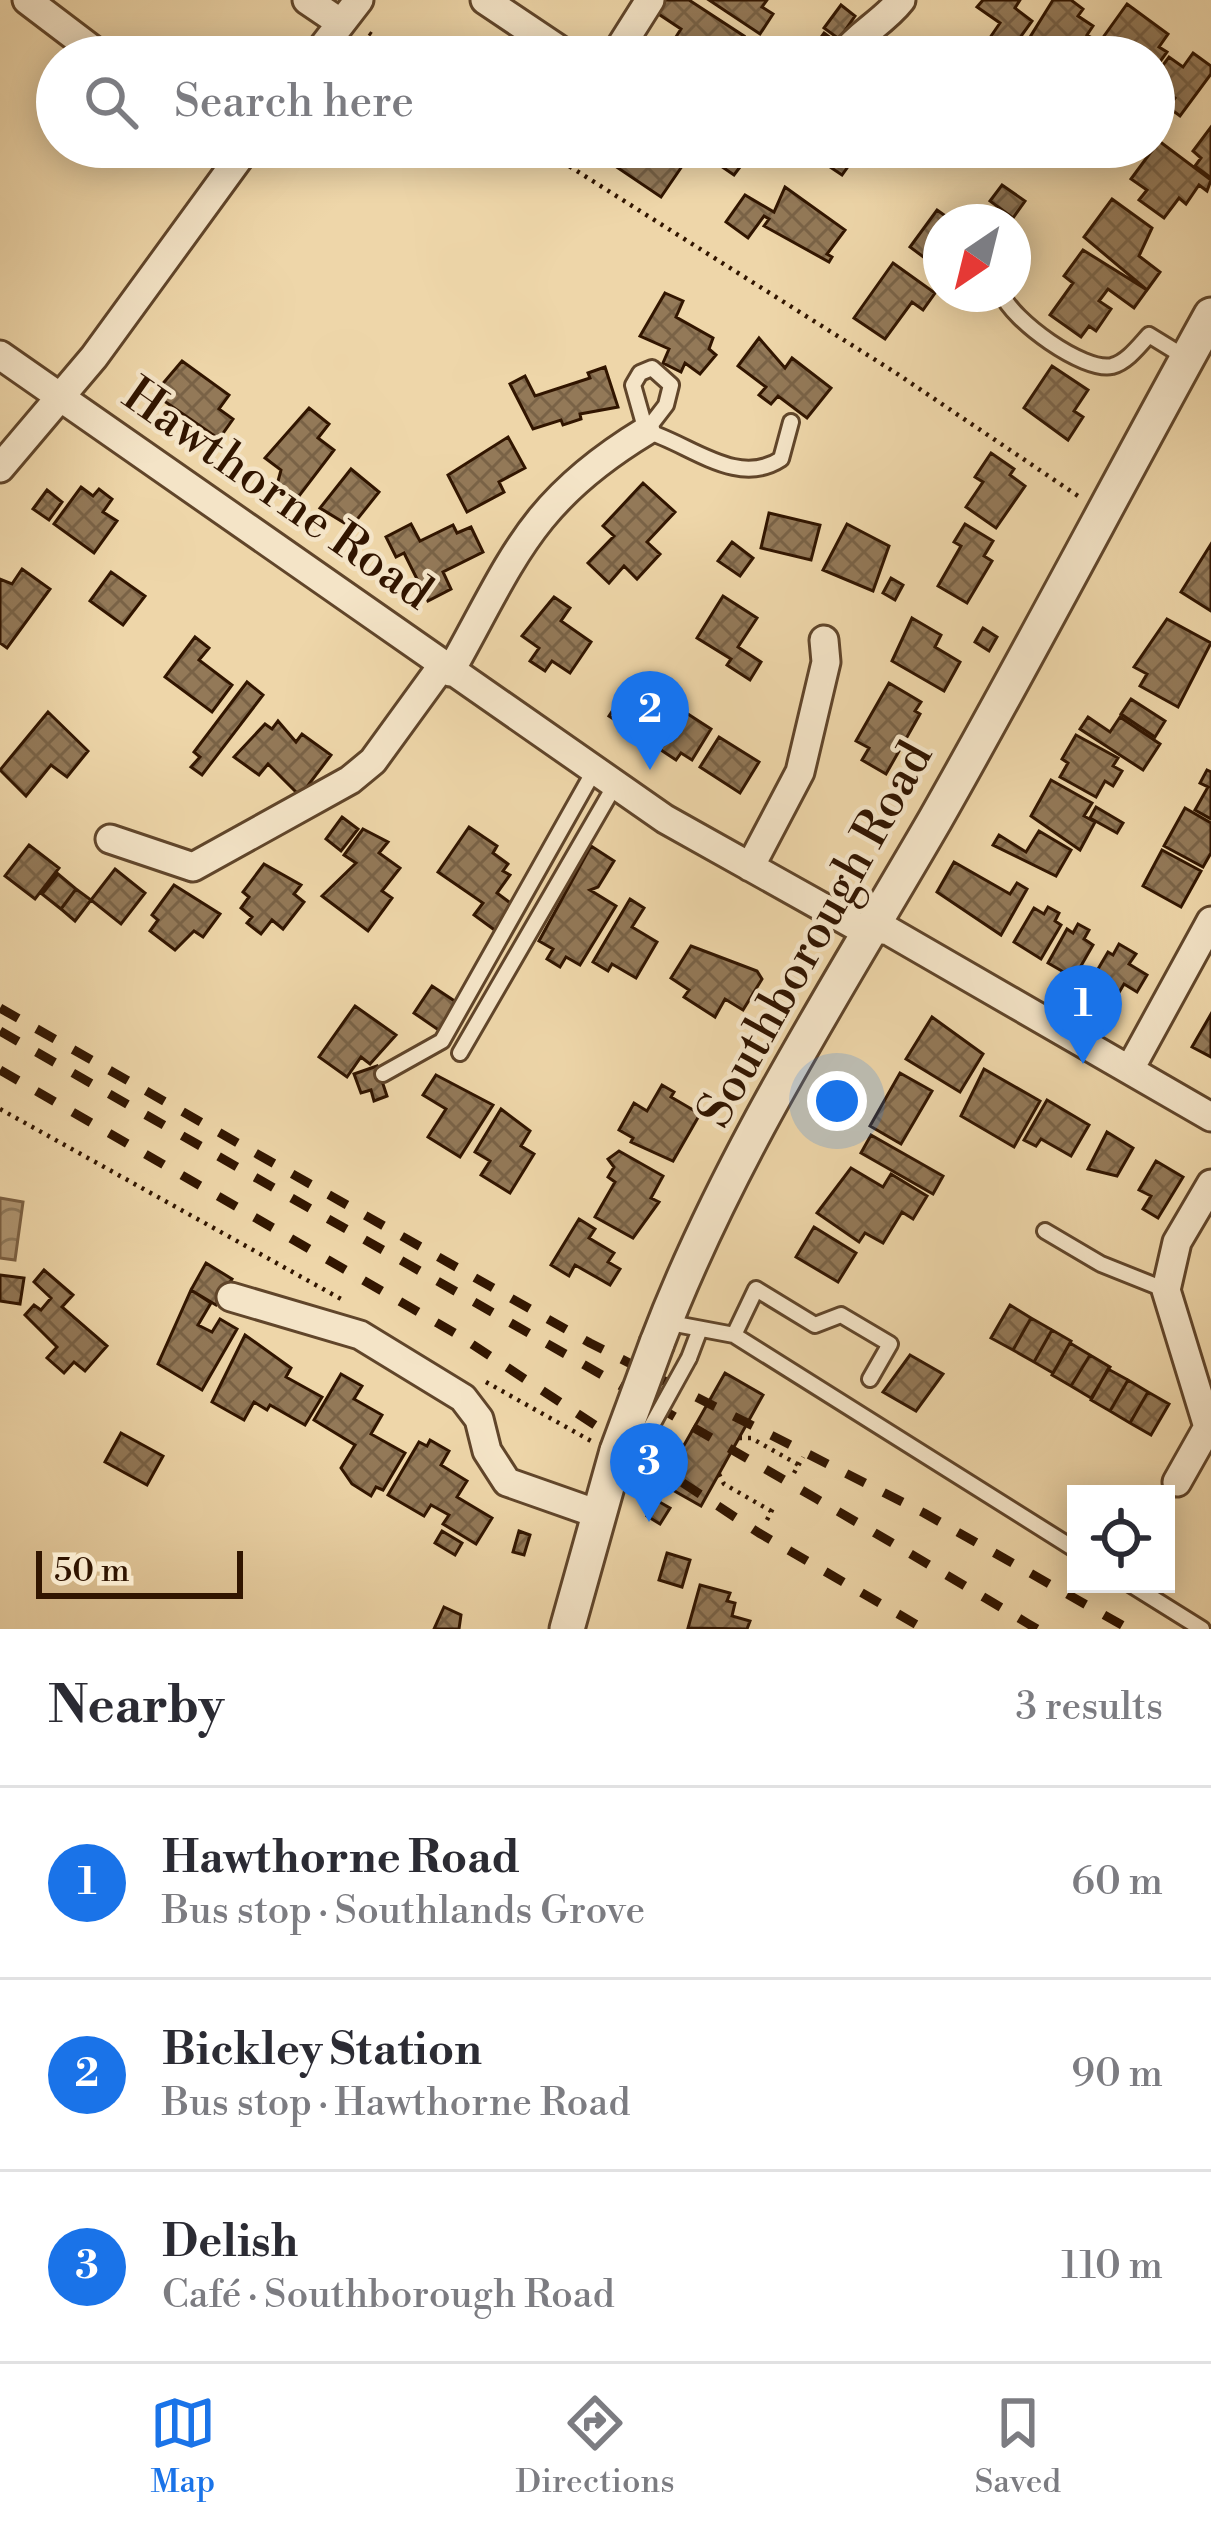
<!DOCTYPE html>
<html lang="en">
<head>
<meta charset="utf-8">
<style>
	:root { --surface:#fff; --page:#f2f2f3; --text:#2b2b33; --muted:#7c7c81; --line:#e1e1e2; --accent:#1a73e8 }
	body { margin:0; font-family:"Libre Bodoni",serif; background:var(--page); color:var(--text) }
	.controls { position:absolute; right:36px; bottom:36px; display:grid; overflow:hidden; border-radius:0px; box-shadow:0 6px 30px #0003 }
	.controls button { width:108px; height:108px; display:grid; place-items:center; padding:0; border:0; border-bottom:3px solid var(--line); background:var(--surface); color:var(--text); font:60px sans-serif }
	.compass { position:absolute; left:923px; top:204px; width:108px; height:108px; border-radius:50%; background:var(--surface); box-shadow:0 6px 30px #0003; rotate:215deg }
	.scale { position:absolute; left:36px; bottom:30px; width:207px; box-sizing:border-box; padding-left:12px; border:6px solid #311500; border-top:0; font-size:33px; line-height:42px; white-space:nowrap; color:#311500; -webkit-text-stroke:9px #f4e4c7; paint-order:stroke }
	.you { position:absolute; left:837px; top:1101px; width:42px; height:42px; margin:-30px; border:9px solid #fff; border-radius:50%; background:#1a73e8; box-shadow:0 0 0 18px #1a73e833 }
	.badge { display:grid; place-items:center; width:78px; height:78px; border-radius:50%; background:var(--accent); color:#fff; font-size:39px; font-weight:700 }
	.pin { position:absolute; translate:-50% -99px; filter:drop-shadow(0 3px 6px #0008) }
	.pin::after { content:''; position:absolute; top:63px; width:42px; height:36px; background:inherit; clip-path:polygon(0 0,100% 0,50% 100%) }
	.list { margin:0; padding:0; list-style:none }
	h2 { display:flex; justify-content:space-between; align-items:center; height:156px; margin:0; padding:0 48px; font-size:51px }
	h2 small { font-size:39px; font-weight:400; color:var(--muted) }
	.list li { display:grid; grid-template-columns:78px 1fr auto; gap:36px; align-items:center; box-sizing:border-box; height:192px; padding:0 48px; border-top:3px solid var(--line) }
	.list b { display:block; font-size:45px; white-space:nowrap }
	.list p { margin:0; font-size:39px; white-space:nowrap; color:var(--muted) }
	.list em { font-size:39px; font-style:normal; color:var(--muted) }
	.icon { flex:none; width:66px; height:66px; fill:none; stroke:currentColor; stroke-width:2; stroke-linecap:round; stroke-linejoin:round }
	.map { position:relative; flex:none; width:1211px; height:1629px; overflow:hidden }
	.search { position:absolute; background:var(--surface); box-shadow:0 6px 30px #0003; left:36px; right:36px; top:36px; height:132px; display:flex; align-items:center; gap:30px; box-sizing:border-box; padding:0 42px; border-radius:66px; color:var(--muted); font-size:45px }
	.sheet { height:732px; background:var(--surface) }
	nav { display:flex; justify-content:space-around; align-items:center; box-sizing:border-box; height:168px; border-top:3px solid var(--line); background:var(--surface); font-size:33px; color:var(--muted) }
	nav a { display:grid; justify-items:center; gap:6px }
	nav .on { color:var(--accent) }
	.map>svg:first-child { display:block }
</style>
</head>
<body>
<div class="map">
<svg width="1211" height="1629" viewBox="0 0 1211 1629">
	<defs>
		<pattern id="water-waves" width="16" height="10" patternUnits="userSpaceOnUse" patternTransform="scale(3)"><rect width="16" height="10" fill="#ae9470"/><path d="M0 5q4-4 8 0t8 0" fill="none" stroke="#8e785a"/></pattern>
		<pattern id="building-cross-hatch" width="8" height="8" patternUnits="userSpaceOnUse" patternTransform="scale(3)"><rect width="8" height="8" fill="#937958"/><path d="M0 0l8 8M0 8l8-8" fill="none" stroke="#796246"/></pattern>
	</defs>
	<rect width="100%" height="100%" fill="#eed6a9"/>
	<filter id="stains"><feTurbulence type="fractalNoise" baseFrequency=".00167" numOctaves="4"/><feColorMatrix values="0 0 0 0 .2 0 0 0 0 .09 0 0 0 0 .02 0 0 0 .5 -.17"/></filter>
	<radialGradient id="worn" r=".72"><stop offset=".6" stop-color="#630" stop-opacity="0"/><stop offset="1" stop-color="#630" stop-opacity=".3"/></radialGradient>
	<path fill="url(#water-waves)" stroke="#7c6143" stroke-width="3" d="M 0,1198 L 23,1202 L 15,1260 L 0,1258 Z"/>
	<path fill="url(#building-cross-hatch)" stroke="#311500" stroke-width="3" d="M 662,0 L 689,0 L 744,36 L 730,57 L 663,57 L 681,29 L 654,11 Z
		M 709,0 L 767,0 L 762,7 L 773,14 L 760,34 Z
		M 983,0 L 1020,0 L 1015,8 L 1032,21 L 1009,53 L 989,39 L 1000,23 L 977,7 Z
		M 1053,0 L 1071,0 L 1083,9 L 1078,16 L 1093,26 L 1087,35 L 1097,41 L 1086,57 L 1064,57 L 1045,44 L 1036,57 L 1022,50 Z
		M 1127,4 L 1168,34 L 1159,47 L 1167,52 L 1154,70 L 1154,57 L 1089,57 Z
		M 841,5 L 855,16 L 839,39 L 824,28 Z
		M 824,33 L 836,42 L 820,57 L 811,51 Z
		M 1193,53 L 1211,66 L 1211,74 L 1180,116 L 1168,107 L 1175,98 L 1154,83 L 1154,77 L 1169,57 L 1183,67 Z
		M 1211,127 L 1211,178 L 1195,166 L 1201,158 L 1193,151 Z
		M 1159,141 L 1211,180 L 1207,191 L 1199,185 L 1186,204 L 1179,198 L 1164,218 L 1139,200 L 1147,190 L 1131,179 Z
		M 587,147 L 669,147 L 687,159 L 661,197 Z
		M 708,147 L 728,147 L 746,159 L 734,175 L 715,162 Z
		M 827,147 L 862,147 L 842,175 L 818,159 Z
		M 869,147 L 907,147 L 894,165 Z
		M 1002,185 L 1025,201 L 1013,218 L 990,201 Z
		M 785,187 L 845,230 L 827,254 L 832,257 L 829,262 L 764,226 L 769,219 L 764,216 L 748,238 L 726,222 L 745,195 L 774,212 Z
		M 1112,199 L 1152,228 L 1139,256 L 1160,272 L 1147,290 L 1084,237 Z
		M 937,210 L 954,222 L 941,222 L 937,267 L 910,247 Z
		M 1083,250 L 1147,290 L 1134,308 L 1108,289 L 1099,301 L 1111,309 L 1096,331 L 1089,326 L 1081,337 L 1050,315 L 1073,283 L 1064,276 Z
		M 893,263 L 935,293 L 923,310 L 912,302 L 885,339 L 854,318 Z
		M 665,293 L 683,301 L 676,317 L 713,338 L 709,349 L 716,355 L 700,374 L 685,363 L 681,372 L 663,363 L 669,349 L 640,336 Z
		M 759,338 L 785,368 L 792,358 L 831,388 L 807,418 L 778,396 L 771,404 L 759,395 L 766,387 L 738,366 Z
		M 182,361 L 229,395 L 219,409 L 233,419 L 219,439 L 154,394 Z
		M 1052,366 L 1088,390 L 1074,411 L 1083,417 L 1068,440 L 1024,408 Z
		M 605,367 L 618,407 L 580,414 L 581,419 L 563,425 L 561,420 L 533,429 L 510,384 L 525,376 L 535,396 L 590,378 L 588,373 Z
		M 309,408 L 329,424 L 318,438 L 334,450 L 296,500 L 277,485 L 281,470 L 265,458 Z
		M 508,437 L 525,468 L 499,482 L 504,492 L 467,512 L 448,475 Z
		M 991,453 L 1014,469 L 1010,475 L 1025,486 L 996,528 L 966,507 L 983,482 L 975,477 Z
		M 351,469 L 379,492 L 351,527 L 320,508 Z
		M 643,483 L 675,512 L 647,542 L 660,554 L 637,579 L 624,566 L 609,583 L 588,563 L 614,536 L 603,526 Z
		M 81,487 L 93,496 L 99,489 L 112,499 L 103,512 L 117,521 L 94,553 L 54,524 Z
		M 47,490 L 62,502 L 49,520 L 33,509 Z
		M 769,513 L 820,525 L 811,560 L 761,548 Z
		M 411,524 L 420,541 L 453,525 L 457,533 L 471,527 L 483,552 L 443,572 L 451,589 L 428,601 L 404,553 L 396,557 L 386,537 Z
		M 847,524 L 889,546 L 873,591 L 823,570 Z
		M 965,524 L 993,541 L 984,556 L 992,561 L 967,603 L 938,586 L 961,546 L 954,542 Z
		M 732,542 L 753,558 L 740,576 L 718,561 Z
		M 1211,544 L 1211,611 L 1181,592 Z
		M 22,569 L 50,589 L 7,648 L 0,643 L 0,579 L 12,584 Z
		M 111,572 L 145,596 L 123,625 L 90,601 Z
		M 891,578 L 903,585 L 895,600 L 883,593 Z
		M 723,596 L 757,618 L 738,647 L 761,662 L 750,680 L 727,665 L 731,659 L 697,638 Z
		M 554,597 L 570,608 L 561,621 L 591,642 L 570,673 L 552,661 L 545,671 L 530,661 L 539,648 L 522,636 Z
		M 912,618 L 941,635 L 935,647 L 960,662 L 944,691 L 892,661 Z
		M 1167,619 L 1211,643 L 1178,707 L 1140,686 L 1147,674 L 1134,667 Z
		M 983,628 L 997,637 L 989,651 L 975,642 Z
		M 195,637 L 209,648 L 199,660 L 232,685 L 212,712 L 165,677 Z
		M 634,678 L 674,705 L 649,742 L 609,716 Z
		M 247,682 L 263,695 L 202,775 L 191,767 L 200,757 L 194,752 Z
		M 889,683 L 921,702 L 915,711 L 920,714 L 886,774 L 862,760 L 869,748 L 856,741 Z
		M 1131,699 L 1165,721 L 1155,737 L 1121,714 Z
		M 674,705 L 711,729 L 692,760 L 681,753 L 676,760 L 649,742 Z
		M 48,712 L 88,751 L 67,777 L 51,765 L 26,796 L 0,770 Z
		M 1088,717 L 1110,732 L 1120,717 L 1160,744 L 1143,770 L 1080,729 Z
		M 278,721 L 296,742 L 302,734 L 331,755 L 300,796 L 268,764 L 259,775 L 234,757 L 265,724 L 272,729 Z
		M 1076,735 L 1118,758 L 1113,766 L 1122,771 L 1113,786 L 1105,781 L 1096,797 L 1060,777 L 1068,763 L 1062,759 Z
		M 719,737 L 759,762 L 740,793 L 700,767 Z
		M 1207,770 L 1211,772 L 1211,819 L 1195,810 L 1208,787 L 1200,783 Z
		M 1051,780 L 1092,803 L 1084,816 L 1095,822 L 1080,850 L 1031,816 Z
		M 1096,807 L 1123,823 L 1117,833 L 1090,818 Z
		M 1185,808 L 1211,823 L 1211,853 L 1203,867 L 1164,846 Z
		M 342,817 L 358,829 L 341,851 L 326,839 Z
		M 469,827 L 497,846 L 493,853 L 508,864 L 503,871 L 510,875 L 497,893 L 513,905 L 496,931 L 474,915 L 483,903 L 438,872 Z
		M 363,829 L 388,842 L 379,853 L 400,868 L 382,891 L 392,898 L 368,931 L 322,896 L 356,863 L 344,855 Z
		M 1039,831 L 1071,850 L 1056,876 L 993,845 L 999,835 L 1026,852 Z
		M 29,845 L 59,868 L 35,899 L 5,876 Z
		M 591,846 L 614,861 L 598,887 L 590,890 L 616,906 L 580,965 L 566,957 L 560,967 L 547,959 L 553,949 L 539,941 Z
		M 1162,850 L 1201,871 L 1181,907 L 1143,886 Z
		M 954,862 L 1010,894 L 1017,883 L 1027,889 L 1001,935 L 937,892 Z
		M 264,864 L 301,885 L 294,894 L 304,902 L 283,929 L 272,920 L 261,934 L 247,923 L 252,917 L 241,908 L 249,897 L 243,892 Z
		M 115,869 L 145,893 L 121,924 L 91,900 Z
		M 58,874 L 76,889 L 61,909 L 42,894 Z
		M 174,885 L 220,914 L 203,937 L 194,931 L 175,950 L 150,931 L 158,920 L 152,915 Z
		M 76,889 L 91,900 L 75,921 L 61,909 Z
		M 630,899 L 644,908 L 632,927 L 657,942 L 636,978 L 612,964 L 608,971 L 593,962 Z
		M 1048,907 L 1059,913 L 1055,921 L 1061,925 L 1041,959 L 1014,942 L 1034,908 L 1044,914 Z
		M 1078,924 L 1089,930 L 1084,939 L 1093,945 L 1074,978 L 1048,963 L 1067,929 L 1073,933 Z
		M 1119,944 L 1136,954 L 1129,964 L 1147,975 L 1137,992 L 1124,984 L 1114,1001 L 1088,986 L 1108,952 L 1113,955 Z
		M 691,946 L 757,971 L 762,979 L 743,1010 L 725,999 L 715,1017 L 684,997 L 689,990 L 671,978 Z
		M 432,986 L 459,1004 L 440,1031 L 414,1013 Z
		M 355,1006 L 396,1035 L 370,1064 L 361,1057 L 347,1077 L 319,1057 Z
		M 1211,1014 L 1211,1057 L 1192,1047 Z
		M 932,1017 L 983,1054 L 960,1092 L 906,1059 Z
		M 377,1066 L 387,1096 L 374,1101 L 371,1090 L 361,1093 L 354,1074 Z
		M 984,1069 L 1040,1101 L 1014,1147 L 961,1116 Z
		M 900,1073 L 932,1091 L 901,1144 L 870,1126 Z
		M 436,1075 L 493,1105 L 460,1157 L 428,1137 L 446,1109 L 423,1095 Z
		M 662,1085 L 674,1092 L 671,1097 L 700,1114 L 673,1161 L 631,1142 L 633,1138 L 619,1130 L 634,1103 L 647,1111 Z
		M 1047,1100 L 1089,1125 L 1071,1156 L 1041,1139 L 1036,1146 L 1024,1140 Z
		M 501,1109 L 530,1131 L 521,1146 L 534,1154 L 510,1193 L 481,1175 L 490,1161 L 475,1152 Z
		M 1107,1132 L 1133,1148 L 1117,1176 L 1088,1169 Z
		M 871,1135 L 943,1176 L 933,1194 L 861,1153 Z
		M 619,1151 L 663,1176 L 651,1198 L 659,1202 L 633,1238 L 595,1217 L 615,1182 L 608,1177 L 614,1167 L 608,1159 Z
		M 1156,1161 L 1183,1177 L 1158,1218 L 1143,1209 L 1151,1196 L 1139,1190 Z
		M 851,1168 L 883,1187 L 891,1174 L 927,1196 L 913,1219 L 902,1212 L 883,1243 L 865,1233 L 859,1242 L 817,1213 Z
		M 579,1219 L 595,1229 L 589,1238 L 614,1253 L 608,1262 L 620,1269 L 610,1285 L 575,1265 L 569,1276 L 551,1265 Z
		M 814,1227 L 856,1253 L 838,1282 L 796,1257 Z
		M 206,1263 L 232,1279 L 216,1305 L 191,1290 Z
		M 44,1270 L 73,1295 L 62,1307 L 107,1346 L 85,1371 L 74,1362 L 64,1373 L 47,1358 L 57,1347 L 25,1315 L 34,1305 L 41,1310 L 51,1298 L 34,1282 Z
		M 0,1275 L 24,1278 L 20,1304 L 0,1301 Z
		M 191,1290 L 211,1303 L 198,1325 L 212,1332 L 220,1319 L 237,1329 L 202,1390 L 158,1364 Z
		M 1010,1305 L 1031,1318 L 1013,1350 L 991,1338 Z
		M 1031,1318 L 1052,1330 L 1034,1362 L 1013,1350 Z
		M 1052,1330 L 1071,1341 L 1053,1373 L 1034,1362 Z
		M 245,1335 L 291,1368 L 286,1377 L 322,1397 L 305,1425 L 270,1405 L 267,1410 L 254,1402 L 244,1420 L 212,1402 Z
		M 1070,1343 L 1090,1355 L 1071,1386 L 1052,1375 Z
		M 910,1355 L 943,1374 L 916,1411 L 883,1392 Z
		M 1090,1355 L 1110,1367 L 1091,1398 L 1071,1386 Z
		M 1108,1369 L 1128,1380 L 1110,1411 L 1091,1400 Z
		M 725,1373 L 763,1395 L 701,1506 L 662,1484 Z
		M 341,1374 L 362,1386 L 354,1399 L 382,1415 L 371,1434 L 405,1453 L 383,1490 L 376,1487 L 371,1496 L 352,1484 L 341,1468 L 355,1445 L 314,1420 Z
		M 1128,1380 L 1148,1392 L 1130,1423 L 1110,1411 Z
		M 1148,1392 L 1169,1404 L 1151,1435 L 1130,1423 Z
		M 121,1433 L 163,1456 L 147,1485 L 105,1462 Z
		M 430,1440 L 449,1451 L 441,1465 L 467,1481 L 457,1497 L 492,1518 L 476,1544 L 443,1524 L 449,1515 L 431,1505 L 424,1516 L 388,1495 L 419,1442 L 427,1446 Z
		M 656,1500 L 670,1508 L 660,1524 L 647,1516 Z
		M 442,1531 L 462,1543 L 455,1555 L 435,1543 Z
		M 519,1531 L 530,1535 L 524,1555 L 513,1552 Z
		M 667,1553 L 690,1560 L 682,1587 L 659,1580 Z
		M 700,1585 L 730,1593 L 727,1601 L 735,1603 L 732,1616 L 750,1621 L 747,1629 L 688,1628 Z
		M 444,1607 L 461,1615 L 459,1629 L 434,1629 Z"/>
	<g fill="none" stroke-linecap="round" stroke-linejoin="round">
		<g stroke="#60452a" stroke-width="20">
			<path id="service" d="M 1002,294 C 1012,320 1083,372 1112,366 C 1127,362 1139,346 1149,335 L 1188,359
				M 652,368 L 671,385 L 666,405 L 646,431 L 633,385 L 640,373 Z
				M 646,431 C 690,444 737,488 781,459 L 791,422
				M 460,1053 L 615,785
				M 383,1074 L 442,1041 L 594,771
				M 1045,1231 L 1101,1264 L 1166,1290
				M 665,1322 L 734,1335 L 1076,1550
				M 734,1335 L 756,1289 L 815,1325 L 841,1315 L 890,1344 L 870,1379
				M 689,1358 L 700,1329
				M 1130,1584 L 1202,1629"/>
		</g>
		<g stroke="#60452a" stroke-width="33">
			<path id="minor" d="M 27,0 L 102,57
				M 307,0 L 341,23
				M 485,0 L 570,57
				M 315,57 L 359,0
				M 614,57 L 650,0
				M 841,57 C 859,33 883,23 901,0
				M 0,355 L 665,819 L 856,926 L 889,931 L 1211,1117
				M 0,468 L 94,357 L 247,147
				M 450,672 C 513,560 529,502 646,431
				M 110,839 L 193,867 L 350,780 L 373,761 L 442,666
				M 750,867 L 800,772 L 826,662 L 824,640
				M 1131,1067 L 1211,921
				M 231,1297 L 360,1335 L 463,1398 L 479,1419 L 487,1451 L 507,1482 L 598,1514
				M 1177,1482 L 1208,1427 L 1166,1290 L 1177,1242 L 1211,1184"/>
		</g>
		<g stroke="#60452a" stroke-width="39">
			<path id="tertiary" d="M 657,1343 C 727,1159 837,989 935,820 C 1030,653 1118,483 1211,315
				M 567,1629 L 617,1451"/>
		</g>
		<path stroke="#311500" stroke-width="4.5" stroke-dasharray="3 6" stroke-linecap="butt" d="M 369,33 L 405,57
			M 539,147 L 896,373 L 1078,496
			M 0,1109 L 341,1299
			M 486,1382 L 591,1441
			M 739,1438 L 751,1438 L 799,1465
			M 794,1473 L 803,1457
			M 719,1474 L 724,1484 L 771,1511
			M 767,1520 L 775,1504"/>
		<use href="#service" stroke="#f4e4c7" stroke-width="14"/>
		<use href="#minor" stroke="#f4e4c7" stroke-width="27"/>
		<use href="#tertiary" stroke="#f4e4c7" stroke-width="33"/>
		<path stroke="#311500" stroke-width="9" stroke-dasharray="21 21" stroke-linecap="butt" d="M 0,1008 L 590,1343 L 924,1513 L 1129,1629
			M 0,1031 C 346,1231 695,1424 1037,1629
			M 0,1070 L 458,1335 L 759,1533 L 924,1629"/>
		<g stroke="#60452a" stroke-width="20" stroke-linecap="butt">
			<path id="service-bridge" d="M 631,1463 L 689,1358"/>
		</g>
		<g stroke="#60452a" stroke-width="39" stroke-linecap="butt">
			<path id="tertiary-bridge" d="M 617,1451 L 657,1343"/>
		</g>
		<use href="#service-bridge" stroke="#f4e4c7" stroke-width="14"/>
		<use href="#tertiary-bridge" stroke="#f4e4c7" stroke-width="33"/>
	</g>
	<g text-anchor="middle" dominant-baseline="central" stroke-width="9" stroke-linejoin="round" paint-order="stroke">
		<g font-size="48" fill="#311500" stroke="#f4e4c7">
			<text transform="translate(277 495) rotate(35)">Hawthorne Road</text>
			<text transform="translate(816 935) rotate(-61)">Southborough Road</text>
		</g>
	</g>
	<rect width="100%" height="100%" filter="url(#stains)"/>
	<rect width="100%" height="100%" fill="url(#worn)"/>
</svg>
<div class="controls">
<button><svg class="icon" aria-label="locate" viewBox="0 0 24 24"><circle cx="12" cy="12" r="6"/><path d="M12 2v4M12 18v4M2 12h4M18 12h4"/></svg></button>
</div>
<svg class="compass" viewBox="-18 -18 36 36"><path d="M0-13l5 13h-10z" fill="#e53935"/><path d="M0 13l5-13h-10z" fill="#7c7c81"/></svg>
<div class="scale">50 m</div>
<div class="you"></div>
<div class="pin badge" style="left:1083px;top:1064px">1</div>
<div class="pin badge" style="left:650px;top:770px">2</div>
<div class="pin badge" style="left:649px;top:1522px">3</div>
<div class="search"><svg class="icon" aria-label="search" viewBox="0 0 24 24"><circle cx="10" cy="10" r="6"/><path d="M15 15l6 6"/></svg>Search here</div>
</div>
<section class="sheet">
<h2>Nearby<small>3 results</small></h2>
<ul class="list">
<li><span class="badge">1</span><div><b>Hawthorne Road</b><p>Bus stop · Southlands Grove</p></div><em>60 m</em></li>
<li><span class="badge">2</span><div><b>Bickley Station</b><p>Bus stop · Hawthorne Road</p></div><em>90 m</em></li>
<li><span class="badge">3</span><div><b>Delish</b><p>Café · Southborough Road</p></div><em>110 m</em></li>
</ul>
</section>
<nav>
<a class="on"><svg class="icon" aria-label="map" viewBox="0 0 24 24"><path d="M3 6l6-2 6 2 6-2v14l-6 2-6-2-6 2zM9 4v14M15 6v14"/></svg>Map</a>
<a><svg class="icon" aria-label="directions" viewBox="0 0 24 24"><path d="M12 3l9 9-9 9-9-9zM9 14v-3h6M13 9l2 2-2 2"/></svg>Directions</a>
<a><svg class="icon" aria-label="saved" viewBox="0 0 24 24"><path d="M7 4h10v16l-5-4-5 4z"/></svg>Saved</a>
</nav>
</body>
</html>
